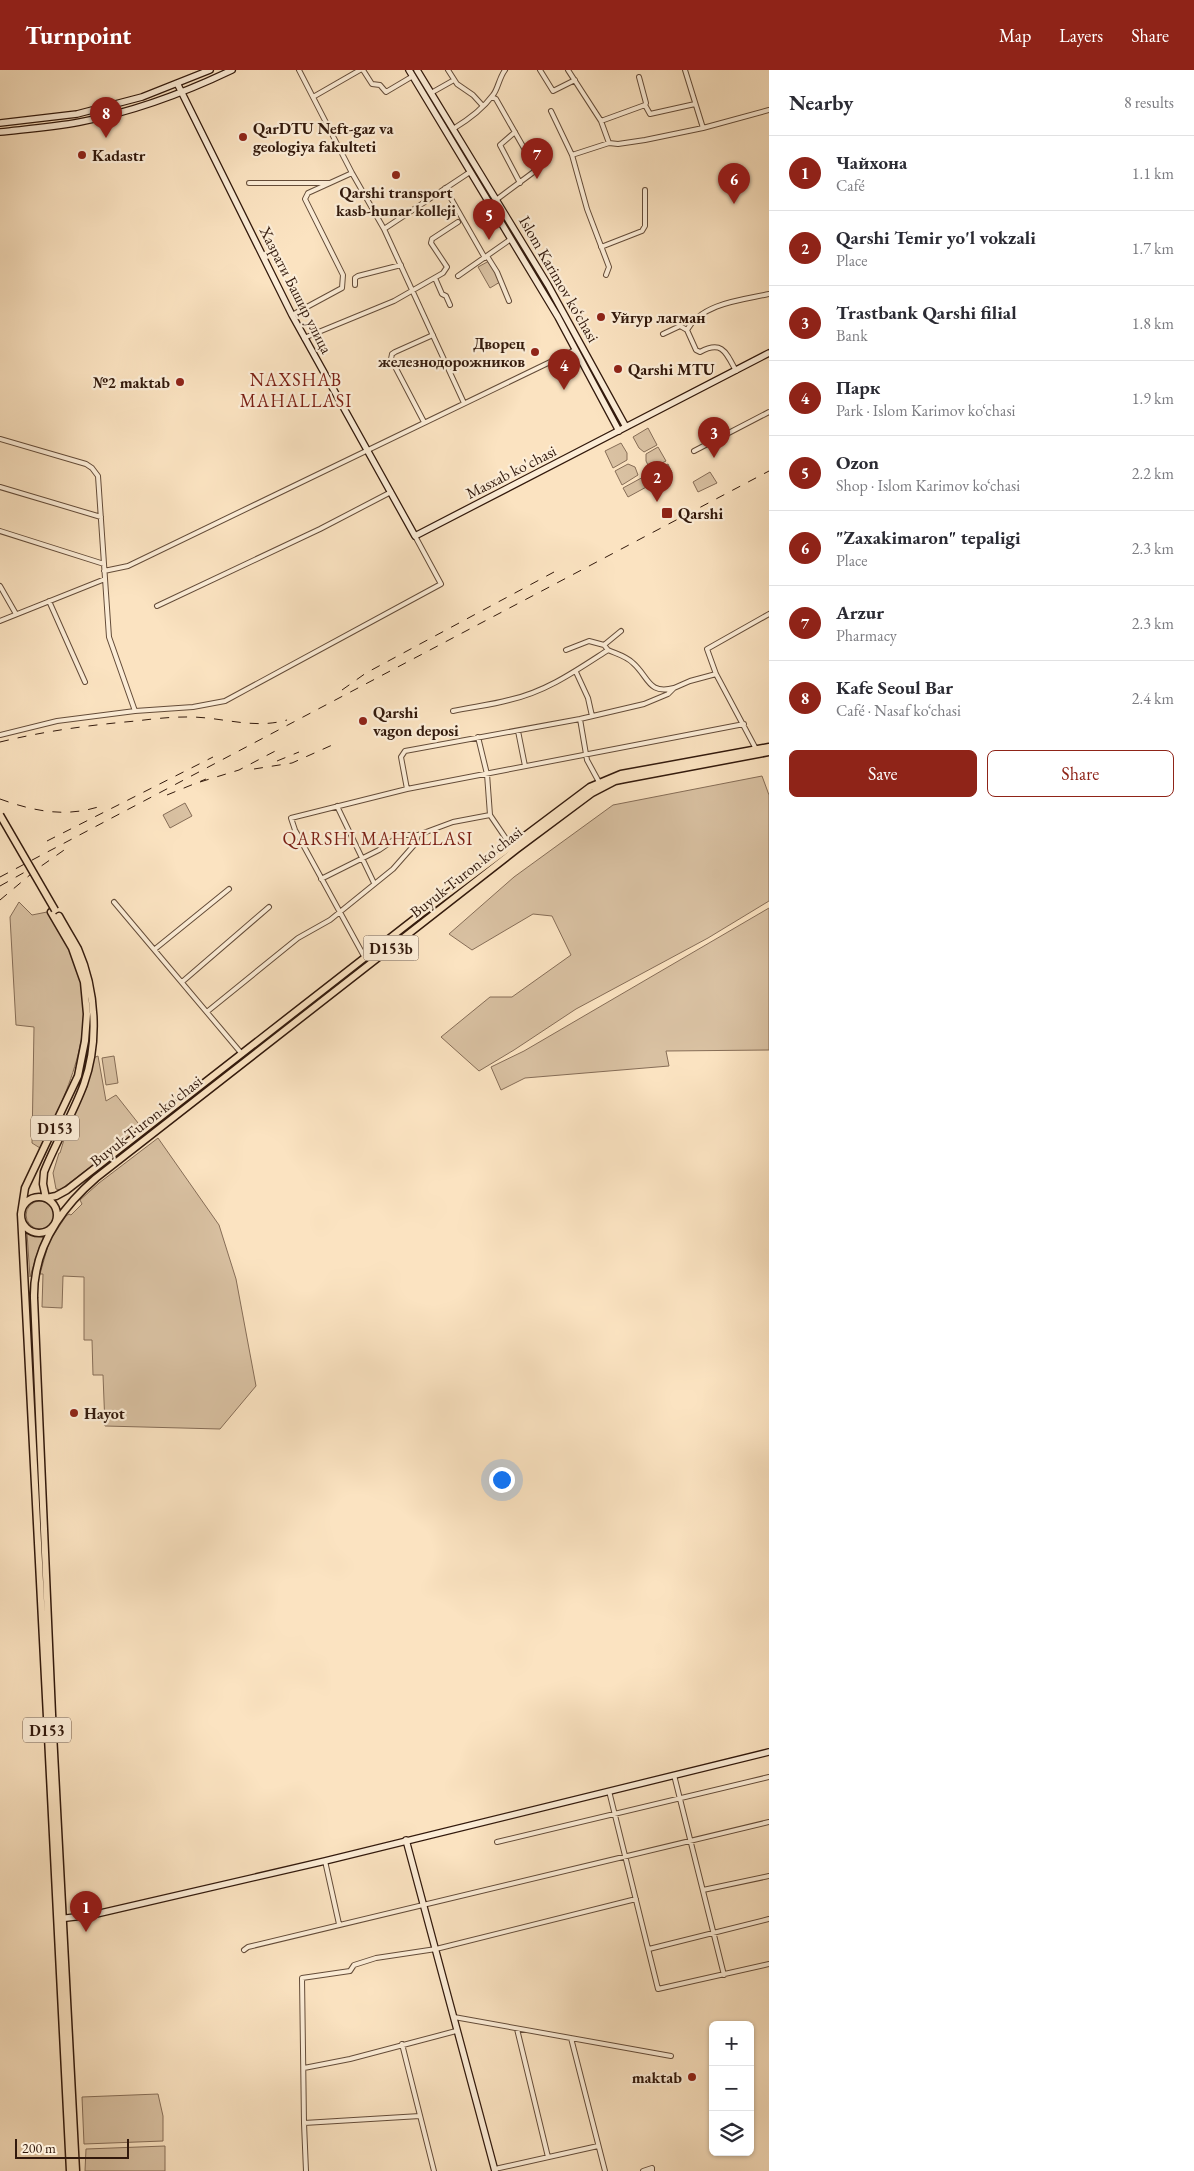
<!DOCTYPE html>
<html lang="en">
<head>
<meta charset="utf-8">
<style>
	:root { --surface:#fff; --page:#f2f2f3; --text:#2b2b33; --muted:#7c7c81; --line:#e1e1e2; --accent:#8f2418 }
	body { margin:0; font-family:"EB Garamond",serif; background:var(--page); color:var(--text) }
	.controls { position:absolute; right:15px; bottom:15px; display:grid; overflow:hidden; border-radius:8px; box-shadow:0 1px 4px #0004 }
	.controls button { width:45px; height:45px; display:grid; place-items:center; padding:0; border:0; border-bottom:1px solid var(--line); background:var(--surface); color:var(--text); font:25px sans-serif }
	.scale { position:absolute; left:15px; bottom:12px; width:114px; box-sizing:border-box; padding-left:5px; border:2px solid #32190c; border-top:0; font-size:14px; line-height:18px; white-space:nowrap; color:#32190c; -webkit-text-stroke:4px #fcedd7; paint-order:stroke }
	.you { position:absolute; left:501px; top:1409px; width:18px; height:18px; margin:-12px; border:4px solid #fff; border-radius:50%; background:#1a73e8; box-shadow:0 0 0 8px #1a73e833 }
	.badge { display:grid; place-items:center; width:32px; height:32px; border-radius:50%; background:var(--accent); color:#fff; font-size:16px; font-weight:700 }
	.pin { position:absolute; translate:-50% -41px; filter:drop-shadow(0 1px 2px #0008) }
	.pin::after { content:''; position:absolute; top:26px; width:18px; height:15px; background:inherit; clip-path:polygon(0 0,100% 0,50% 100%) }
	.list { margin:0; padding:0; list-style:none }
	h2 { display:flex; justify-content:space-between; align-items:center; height:65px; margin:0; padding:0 20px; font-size:21px }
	h2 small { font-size:16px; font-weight:400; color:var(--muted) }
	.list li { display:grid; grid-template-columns:32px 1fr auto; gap:15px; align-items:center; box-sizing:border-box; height:75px; padding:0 20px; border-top:1px solid var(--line) }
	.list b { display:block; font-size:19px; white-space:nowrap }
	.list p { margin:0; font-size:16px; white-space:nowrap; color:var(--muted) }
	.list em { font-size:16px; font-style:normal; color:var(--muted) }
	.actions { display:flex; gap:10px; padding:15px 20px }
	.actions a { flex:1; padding:11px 0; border:1px solid var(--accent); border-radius:8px; text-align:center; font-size:18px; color:var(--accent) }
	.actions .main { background:var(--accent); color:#fff }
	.icon { flex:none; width:28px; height:28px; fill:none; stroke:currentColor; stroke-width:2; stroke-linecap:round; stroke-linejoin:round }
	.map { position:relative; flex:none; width:769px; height:2101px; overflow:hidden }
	header { display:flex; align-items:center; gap:30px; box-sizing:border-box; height:70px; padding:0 25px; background:var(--accent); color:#fff }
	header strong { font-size:24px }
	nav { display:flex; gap:28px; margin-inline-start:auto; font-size:18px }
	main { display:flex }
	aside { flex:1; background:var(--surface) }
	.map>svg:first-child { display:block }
</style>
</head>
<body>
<header>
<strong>Turnpoint</strong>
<nav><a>Map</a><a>Layers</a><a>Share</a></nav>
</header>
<main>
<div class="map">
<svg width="769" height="2101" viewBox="0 0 769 2101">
	<rect width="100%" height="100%" fill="#fbe3c1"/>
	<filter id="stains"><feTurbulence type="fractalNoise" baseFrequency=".004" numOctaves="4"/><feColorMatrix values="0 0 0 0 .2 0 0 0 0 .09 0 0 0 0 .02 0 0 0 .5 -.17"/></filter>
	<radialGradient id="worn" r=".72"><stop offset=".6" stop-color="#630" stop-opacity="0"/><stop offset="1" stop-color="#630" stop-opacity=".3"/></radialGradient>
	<path fill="#d9c1a2" stroke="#866d57" d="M 489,191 L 500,212 L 490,218 L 478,197 Z
		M 648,358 L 657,375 L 644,382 L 639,378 L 633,367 Z
		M 621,373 L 627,383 L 627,390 L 613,398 L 605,381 Z
		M 658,377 L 666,391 L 650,399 L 646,391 L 646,384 Z
		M 628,394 L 635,397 L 638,405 L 622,415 L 615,401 Z
		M 668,394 L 672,403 L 652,414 L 647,405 Z
		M 710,402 L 717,413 L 698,422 L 693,412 Z
		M 645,406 L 650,415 L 628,427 L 623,418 Z
		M 762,706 L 769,725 L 769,831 L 708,868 L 576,939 L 514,980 L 479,1001 L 441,967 L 490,927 L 512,927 L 571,885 L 552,846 L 533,844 L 472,880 L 449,864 L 514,807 L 613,735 Z
		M 185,733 L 192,746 L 170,758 L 163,745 Z
		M 19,832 L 32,845 L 47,842 C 55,856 65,870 72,885 C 102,951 69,1019 40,1078 L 32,1073 L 34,957 L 16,955 L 10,847 Z
		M 769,838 L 769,980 L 666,981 L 669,996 L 525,1008 L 501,1020 L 491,997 L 524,981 Z
		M 98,986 L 106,1031 L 116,1025 L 142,1058 L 60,1120 L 56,1119 L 53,1103 L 59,1083 L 60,1083 L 66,1063 L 87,1017 L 93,988 Z
		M 114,986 L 118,1013 L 106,1015 L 102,988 Z
		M 158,1068 L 219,1155 L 236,1209 L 256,1316 L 220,1359 L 105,1356 L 103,1305 L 93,1305 L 92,1270 L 84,1270 L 84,1207 L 63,1206 L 62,1238 L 42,1237 L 43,1204 L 40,1204 L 49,1172 L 66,1146 L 69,1144 L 71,1145 L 82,1134 L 80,1130 L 99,1113 Z
		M26 1145a14 14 0 1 1 28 0a14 14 0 1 1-28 0Z
		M 27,1163 L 45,1165 L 39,1178 L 30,1207 Z
		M 158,2024 L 163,2046 L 163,2071 L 84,2074 L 82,2027 Z
		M 165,2076 L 165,2101 L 85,2101 L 86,2079 Z"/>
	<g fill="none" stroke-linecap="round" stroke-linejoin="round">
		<g stroke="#644c39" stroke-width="6">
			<path id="street" d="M 299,0 L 352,103 L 384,159 L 464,333
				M 363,0 L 372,14 L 380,15 L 386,22 L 413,6
				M 448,0 L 457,14 L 473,25 L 483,36
				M 540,0 L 553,21 L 575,10
				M 568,0 L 601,51 L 609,73
				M 685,0 L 703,58
				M 431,23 L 454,10
				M 313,27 L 360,0
				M 492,27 L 496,29 L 533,94 L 535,101 L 496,130
				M 645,35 L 650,44 L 695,34
				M 551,41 L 572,85 L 587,139 L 609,197 L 606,205
				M 601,51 L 645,35 L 646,33 L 639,7
				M 453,59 C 468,50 482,40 493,25 C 498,19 499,8 505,0
				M 515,62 L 500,75 L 520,113
				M 572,85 L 609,73 L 618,74 L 645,70 L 703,58 L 769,40
				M 249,113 L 329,113
				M 445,118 L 485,188
				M 384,159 L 470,102
				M 601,177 L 642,161 L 645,156 L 645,120
				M 487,186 L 497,202 L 509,231
				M 458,206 L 511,169
				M 435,208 L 442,224 L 446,226 L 450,235
				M 355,215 L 355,208 L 358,206 L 401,195
				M 292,245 L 342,218 L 343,205 L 305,129 L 308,123 L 352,103
				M 663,264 L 680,256 L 687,260
				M 304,268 L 394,231 L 443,203 L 447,197 L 431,173 L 432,169 L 458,152
				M 736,301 C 726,282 722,270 700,282 L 696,280 L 687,260 C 702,233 742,230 769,224
				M 424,352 L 391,289 L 392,284 L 395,282 L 433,265
				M 0,369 L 86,394 L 92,398 L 98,406 L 109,567 L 135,641
				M 694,381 L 769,342
				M 0,417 L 101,447
				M 0,461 L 104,494
				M 104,501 L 128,496 L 575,280
				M 0,516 L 16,544
				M 49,531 L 85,612
				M 157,536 L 320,459 L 391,422
				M 0,551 L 105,509
				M 566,580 L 589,571 L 604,575
				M 608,580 C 617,584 626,586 633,593 C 649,607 648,625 674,618
				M 576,602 L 588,628 L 592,646
				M 453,641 C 471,637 491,635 509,630 C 546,622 577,600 608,580 L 604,575 L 621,561
				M 580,649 L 587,690 L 599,712
				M 518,661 L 525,696
				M 0,665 L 57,651 L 135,641 L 193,637 L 225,631 L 441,514 L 415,466
				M 478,667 L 487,704 L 490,745 L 511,776
				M 756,679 L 716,604 L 707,579 L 769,544
				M 407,719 L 401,687 L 405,681 L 580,649 L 644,634 L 668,624 L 674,618 L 690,611 L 716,604
				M 337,736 L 374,813
				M 321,809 L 379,780 L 401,765 L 418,765 L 453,752 L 490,745
				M 114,832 L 242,984
				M 155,879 L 229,819
				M 365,888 L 295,760 L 291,748 L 407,719 L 744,654
				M 182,912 L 269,837
				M 208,941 L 298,868 L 330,850 L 393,799 L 415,774 L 418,765
				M 674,1705 L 724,1905
				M 609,1721 L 658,1919 L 769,1894
				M 497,1772 L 769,1707
				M 325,1791 L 339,1854
				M 703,1820 L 769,1806
				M 649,1879 L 769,1849
				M 244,1880 L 248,1877 L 769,1752
				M 454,1947 L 671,1986
				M 517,1959 L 548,2087
				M 571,1968 L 605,2101
				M 402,1974 L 434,2101
				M 304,1998 L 350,1989 L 456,1961
				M 304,2053 L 420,2046
				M 495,2099 L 598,2076
				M 306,2101 L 304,2053 L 302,1908 L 350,1901 L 354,1895 L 376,1888 L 436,1879 L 636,1829
				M 643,2101 L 652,2098 L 652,2101"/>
		</g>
		<g stroke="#32190c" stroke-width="8">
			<path id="secondary" d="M 409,0 L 558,247 L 619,361
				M 417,0 L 548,215 L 626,357
				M 177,13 L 292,245 L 415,466 L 769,283
				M 0,53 L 77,44 L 142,27 L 210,0
				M 0,62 C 27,59 54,57 80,52 C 133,42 184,23 232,0
				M 406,1770 L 495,2101
				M 58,1849 L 92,1845 L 325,1791 L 769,1682"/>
		</g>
		<g stroke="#32190c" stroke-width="9">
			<path id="primary" d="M 51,842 L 72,878 L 84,912 L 87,944 L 85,971 L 78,1006 L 25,1118 L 21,1144 C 40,1463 52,1782 70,2101
				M 59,846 C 65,857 72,868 78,879 C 96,920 99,972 84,1014 C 73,1044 56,1072 44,1102 L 43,1114 L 46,1128 L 56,1126 L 67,1120 L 422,843 L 590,717 L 621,704 L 769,677
				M21 1145a18 18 0 1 1 36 0a18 18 0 1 1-36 0Z
				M 76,2101 L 52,1644 L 34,1228 C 33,1179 60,1139 96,1108 L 517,779 L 592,723 L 615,711 L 625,709 L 769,682"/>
		</g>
		<use href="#street" stroke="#fcedd7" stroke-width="4"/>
		<use href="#secondary" stroke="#fcedd7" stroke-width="5.5"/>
		<use href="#primary" stroke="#fbe3c1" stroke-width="6"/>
		<path stroke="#32190c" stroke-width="1" stroke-dasharray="9 9" stroke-linecap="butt" d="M 342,620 L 366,603 L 554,502
			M 0,672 C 45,661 90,655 136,651 C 152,649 169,647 185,647 C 220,646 252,660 287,650
			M 277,691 L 299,682
			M 254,699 L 292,693 L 339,672
			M 200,712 L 239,700 L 281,678
			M 167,725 L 206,709
			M 0,729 C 36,742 68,748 104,735
			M 47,771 L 213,687
			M 0,807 L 769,401
			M 0,816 L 25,802
			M 0,830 L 37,799 L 67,778"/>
		<g stroke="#32190c" stroke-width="9" stroke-linecap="butt">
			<path id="primary-bridge" d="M 0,745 L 55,840"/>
		</g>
		<use href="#primary-bridge" stroke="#fbe3c1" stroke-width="6"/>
	</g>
	<g fill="#8f2418" stroke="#fcedd7" stroke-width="2">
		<circle cx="243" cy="67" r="5"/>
		<circle cx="82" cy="85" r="5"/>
		<circle cx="396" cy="105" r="5"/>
		<circle cx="601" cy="247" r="5"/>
		<circle cx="535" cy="282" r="5"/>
		<circle cx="618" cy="299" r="5"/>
		<circle cx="180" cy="312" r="5"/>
		<rect x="661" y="437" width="12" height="12" rx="2.5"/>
		<circle cx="363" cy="651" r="5"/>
		<circle cx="74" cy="1343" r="5"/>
		<circle cx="692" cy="2007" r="5"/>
	</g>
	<g text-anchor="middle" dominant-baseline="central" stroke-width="4.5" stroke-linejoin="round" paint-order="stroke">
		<g fill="#fcedd7" stroke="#6f5949" stroke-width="1">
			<rect x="363.5" y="865.5" width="55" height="25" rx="4"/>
			<rect x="31" y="1045.5" width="48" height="25" rx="4"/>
			<rect x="23" y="1647.5" width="48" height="25" rx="4"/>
		</g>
		<g font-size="15" font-weight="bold" fill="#32190c">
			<text x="391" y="878">D153b</text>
			<text x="55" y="1058">D153</text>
			<text x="47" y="1660">D153</text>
		</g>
		<g font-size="16" font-weight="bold" fill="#32190c" stroke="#fcedd7" text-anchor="start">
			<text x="253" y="58">QarDTU Neft-gaz va<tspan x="253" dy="18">geologiya fakulteti</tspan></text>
			<text x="92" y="85">Kadastr</text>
			<text x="396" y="122" text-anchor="middle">Qarshi transport<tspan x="396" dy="18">kasb-hunar kolleji</tspan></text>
			<text x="611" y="247">Уйгур лагман</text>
			<text x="525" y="273" text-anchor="end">Дворец<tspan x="525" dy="18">железнодорожников</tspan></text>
			<text x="628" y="299">Qarshi MTU</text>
			<text x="170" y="312" text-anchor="end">№2 maktab</text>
			<text x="678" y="443">Qarshi</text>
			<text x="373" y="642">Qarshi<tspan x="373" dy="18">vagon deposi</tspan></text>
			<text x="84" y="1343">Hayot</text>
			<text x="682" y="2007" text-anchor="end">maktab</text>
		</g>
		<g font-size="16" fill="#32190c" stroke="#fcedd7">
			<text transform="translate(559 209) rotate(60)">Islom Karimov ko‘chasi</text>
			<text transform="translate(296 220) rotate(63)">Хазрати Башир улица</text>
			<text transform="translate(511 402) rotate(-27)">Masxab ko'chasi</text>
			<text transform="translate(466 802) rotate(-38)">Buyuk Turon ko'chasi</text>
			<text transform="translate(146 1051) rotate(-38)">Buyuk Turon ko'chasi</text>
		</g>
		<g font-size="18" letter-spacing="1" fill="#7a1f14" stroke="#fcedd7">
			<text x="296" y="309">NAXSHAB<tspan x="296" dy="21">MAHALLASI</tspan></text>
			<text x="378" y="768">QARSHI MAHALLASI</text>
		</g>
	</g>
	<rect width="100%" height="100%" filter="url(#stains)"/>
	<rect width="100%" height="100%" fill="url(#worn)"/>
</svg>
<div class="controls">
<button>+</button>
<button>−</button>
<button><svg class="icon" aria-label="layers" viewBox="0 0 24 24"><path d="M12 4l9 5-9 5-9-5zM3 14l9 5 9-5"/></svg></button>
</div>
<div class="scale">200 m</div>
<div class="you"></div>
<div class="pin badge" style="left:86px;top:1862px">1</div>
<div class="pin badge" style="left:657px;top:432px">2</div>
<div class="pin badge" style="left:714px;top:388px">3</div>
<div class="pin badge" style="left:564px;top:320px">4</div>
<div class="pin badge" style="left:489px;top:170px">5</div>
<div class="pin badge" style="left:734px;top:134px">6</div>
<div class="pin badge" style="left:537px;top:109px">7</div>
<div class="pin badge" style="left:106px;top:68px">8</div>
</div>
<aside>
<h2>Nearby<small>8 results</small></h2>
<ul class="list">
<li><span class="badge">1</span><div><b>Чайхона</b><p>Café</p></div><em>1.1 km</em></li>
<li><span class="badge">2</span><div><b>Qarshi Temir yo'l vokzali</b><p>Place</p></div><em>1.7 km</em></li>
<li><span class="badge">3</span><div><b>Trastbank Qarshi filial</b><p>Bank</p></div><em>1.8 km</em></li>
<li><span class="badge">4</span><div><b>Парк</b><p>Park · Islom Karimov ko‘chasi</p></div><em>1.9 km</em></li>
<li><span class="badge">5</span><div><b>Ozon</b><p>Shop · Islom Karimov ko‘chasi</p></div><em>2.2 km</em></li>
<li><span class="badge">6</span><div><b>&quot;Zaxakimaron&quot; tepaligi</b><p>Place</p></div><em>2.3 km</em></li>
<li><span class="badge">7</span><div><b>Arzur</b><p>Pharmacy</p></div><em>2.3 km</em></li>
<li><span class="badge">8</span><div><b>Kafe Seoul Bar</b><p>Café · Nasaf ko‘chasi</p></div><em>2.4 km</em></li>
</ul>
<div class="actions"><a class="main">Save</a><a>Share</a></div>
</aside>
</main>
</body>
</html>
